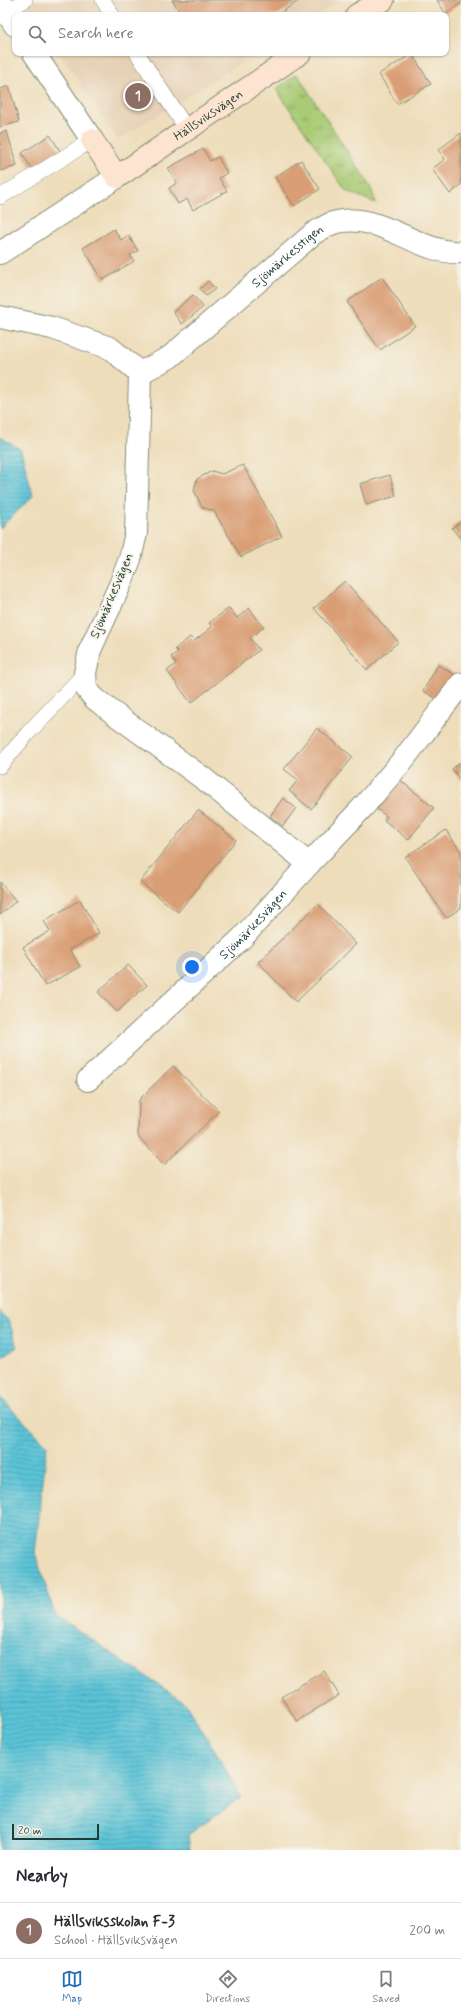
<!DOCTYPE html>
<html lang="en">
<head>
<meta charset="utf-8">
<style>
	:root { --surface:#fff; --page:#f2f2f3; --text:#2b2b33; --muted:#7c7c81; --line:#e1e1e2; --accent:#1f6fb2 }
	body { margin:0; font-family:Mynerve,sans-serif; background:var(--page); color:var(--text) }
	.scale { position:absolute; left:12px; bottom:10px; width:87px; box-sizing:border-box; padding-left:4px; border:2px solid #1f3d34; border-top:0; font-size:11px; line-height:14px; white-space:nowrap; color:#1f3d34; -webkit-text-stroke:3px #f7f3e8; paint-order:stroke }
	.you { position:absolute; left:192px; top:967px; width:14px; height:14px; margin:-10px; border:3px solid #fff; border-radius:50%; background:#1a73e8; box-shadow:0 0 0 6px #1a73e833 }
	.badge { display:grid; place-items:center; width:26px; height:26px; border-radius:50%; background:var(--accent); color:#fff; font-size:13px; font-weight:700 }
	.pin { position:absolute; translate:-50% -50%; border:2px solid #fff; box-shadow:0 1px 4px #0006 }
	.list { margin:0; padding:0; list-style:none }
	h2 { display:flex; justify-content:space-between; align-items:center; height:52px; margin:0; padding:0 16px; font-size:17px }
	h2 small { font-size:13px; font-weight:400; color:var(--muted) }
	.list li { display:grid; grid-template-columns:26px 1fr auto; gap:12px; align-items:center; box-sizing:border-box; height:56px; padding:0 16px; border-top:1px solid var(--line) }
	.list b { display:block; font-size:15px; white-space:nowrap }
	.list p { margin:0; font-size:13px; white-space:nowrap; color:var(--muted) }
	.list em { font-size:13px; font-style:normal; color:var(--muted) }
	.icon { flex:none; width:22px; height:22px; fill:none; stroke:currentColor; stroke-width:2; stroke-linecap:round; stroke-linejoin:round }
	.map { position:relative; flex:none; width:461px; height:1850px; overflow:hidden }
	.search { position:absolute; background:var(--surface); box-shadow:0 1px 3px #0004; left:12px; right:12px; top:12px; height:44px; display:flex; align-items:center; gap:10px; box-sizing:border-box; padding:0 14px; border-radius:8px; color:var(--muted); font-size:15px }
	.sheet { height:108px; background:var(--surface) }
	nav { display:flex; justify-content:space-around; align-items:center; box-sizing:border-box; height:56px; border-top:1px solid var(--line); background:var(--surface); font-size:11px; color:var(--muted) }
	nav a { display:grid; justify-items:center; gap:2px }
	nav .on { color:var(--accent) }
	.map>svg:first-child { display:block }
</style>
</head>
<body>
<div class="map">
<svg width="461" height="1850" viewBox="0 0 461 1850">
	<defs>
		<pattern id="grass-tufts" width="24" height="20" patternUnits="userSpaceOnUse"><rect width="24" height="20" fill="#a9cb74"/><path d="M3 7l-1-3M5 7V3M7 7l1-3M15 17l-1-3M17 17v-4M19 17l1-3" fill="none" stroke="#89a660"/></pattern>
		<pattern id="water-rules" width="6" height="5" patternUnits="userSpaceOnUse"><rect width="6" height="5" fill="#5bc4d8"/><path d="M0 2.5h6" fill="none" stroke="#4ba0b0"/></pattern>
	</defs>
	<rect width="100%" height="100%" fill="#f7f3e8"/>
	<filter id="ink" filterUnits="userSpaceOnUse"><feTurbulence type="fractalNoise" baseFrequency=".025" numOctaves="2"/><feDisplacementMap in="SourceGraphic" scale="8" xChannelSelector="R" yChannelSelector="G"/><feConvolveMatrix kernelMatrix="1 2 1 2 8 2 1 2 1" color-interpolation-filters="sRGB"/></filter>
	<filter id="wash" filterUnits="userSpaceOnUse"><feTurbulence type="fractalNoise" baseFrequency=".012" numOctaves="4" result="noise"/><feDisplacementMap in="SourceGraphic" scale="16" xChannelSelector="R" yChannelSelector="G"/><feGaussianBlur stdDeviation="0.9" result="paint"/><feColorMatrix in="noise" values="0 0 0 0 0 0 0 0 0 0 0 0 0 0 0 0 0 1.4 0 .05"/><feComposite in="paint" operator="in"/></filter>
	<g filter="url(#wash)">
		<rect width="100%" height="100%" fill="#eeddba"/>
		<path fill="#e6d1b6" d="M 25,0 L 342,0 L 318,15 L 35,15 Z
			M 60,53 L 257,53 L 118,140 Z"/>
		<path fill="url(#grass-tufts)" stroke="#648454" d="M 297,74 L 370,186 L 376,203 L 346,191 L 276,89 Z"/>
		<path fill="url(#water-rules)" stroke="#3d8086" d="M 0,437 L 21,450 L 33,496 L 0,528 Z
			M 0,1312 L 9,1321 L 17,1347 L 0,1358 Z
			M 0,1397 L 47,1445 L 35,1553 L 55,1615 L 184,1702 L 213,1747 L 241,1797 L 188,1835 L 190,1850 L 0,1850 Z"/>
		<g id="blocks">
			<path fill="#d99e74" d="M 172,0 L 300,0 L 277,15 L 182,15 Z
				M 437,0 L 461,0 L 461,3 L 446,14 Z
				M 412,54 L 431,84 L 397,104 L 379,74 Z
				M 9,86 L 19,122 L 0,127 L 0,89 Z
				M 7,131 L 17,166 L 0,171 L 0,133 Z
				M 461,133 L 461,185 L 450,194 L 432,169 L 445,159 L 438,150 Z
				M 50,135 L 60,151 L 32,169 L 22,153 Z
				M 203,149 L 210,161 L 218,157 L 227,173 L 219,178 L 227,191 L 193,210 L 187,199 L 178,204 L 169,188 L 177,183 L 168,168 Z
				M 301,160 L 320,189 L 294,206 L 275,177 Z
				M 114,229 L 121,240 L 128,235 L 138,251 L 130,255 L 134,261 L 103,280 L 83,248 Z
				M 382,277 L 415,326 L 380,350 L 347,302 Z
				M 208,281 L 215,289 L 206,296 L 200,289 Z
				M 193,295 L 203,307 L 182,324 L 173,312 Z
				M 243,465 L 282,536 L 241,557 L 214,511 L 202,507 L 194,490 L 197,479 L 212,471 L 222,474 Z
				M 390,475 L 396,496 L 366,505 L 360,484 Z
				M 461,521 L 461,540 L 452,528 Z
				M 345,581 L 398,642 L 367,670 L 314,608 Z
				M 229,608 L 237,618 L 249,608 L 264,627 L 250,638 L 259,650 L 191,703 L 167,671 L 176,664 L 171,657 L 178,652 L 175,649 L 190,637 L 194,641 L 212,627 L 209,623 Z
				M 438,665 L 454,674 L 439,700 L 423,691 Z
				M 317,728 L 353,757 L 311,809 L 289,791 L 298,780 L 284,769 Z
				M 461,762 L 461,781 L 452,769 Z
				M 400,780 L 434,808 L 408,840 L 384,820 L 387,817 L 377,809 Z
				M 283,798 L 296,808 L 283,826 L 270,816 Z
				M 198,810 L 236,840 L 178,912 L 140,882 Z
				M 446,830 L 461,852 L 461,908 L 446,918 L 405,857 Z
				M 0,882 L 16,901 L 0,915 Z
				M 80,900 L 99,933 L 70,950 L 80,967 L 45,986 L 23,947 L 50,931 L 44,921 Z
				M 318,904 L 356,944 L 296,1002 L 258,962 Z
				M 128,965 L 147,985 L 117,1012 L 98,992 Z
				M 173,1066 L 219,1111 L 164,1165 L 138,1136 L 139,1100 Z
				M 324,1671 L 339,1695 L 297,1721 L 281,1697 Z"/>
		</g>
	</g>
	<g filter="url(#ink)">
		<use href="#blocks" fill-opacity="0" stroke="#868d77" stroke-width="1"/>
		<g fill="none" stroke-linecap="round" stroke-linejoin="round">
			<g stroke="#868d77" stroke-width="16">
				<path id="lane" d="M 103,0 L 112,15
					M 6,12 L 25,0
					M 137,53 L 186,128
					M 0,197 L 92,140
					M 0,766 L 28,733 L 85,673"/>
			</g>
			<g stroke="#868d77" stroke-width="24">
				<g id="street">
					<path d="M 0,3 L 15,25"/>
					<path d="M 34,53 L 92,140"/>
					<path d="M 0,253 L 117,177"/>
					<path d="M 0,317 L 52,328 L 110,348 L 140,373 L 136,533 L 130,559 L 120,585 L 90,650 L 85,673 L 86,688 L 94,698 L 112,712 L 204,779 L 309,864"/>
					<path id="s1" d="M 140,373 L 170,357 L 314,233 C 320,230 327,225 333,223 C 379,209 418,255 461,252"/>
					<path id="s2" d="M 88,1080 L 242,938 L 309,864 L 363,807 L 403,760 L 461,684"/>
				</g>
			</g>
			<g stroke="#868d77" stroke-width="24">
				<g id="secondary">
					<path d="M 357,15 L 383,0"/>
					<path id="s3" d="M 92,140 L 117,177 L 300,53"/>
				</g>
			</g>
			<use href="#lane" stroke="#fff" stroke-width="15"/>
			<use href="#street" stroke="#fff" stroke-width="22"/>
			<use href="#secondary" stroke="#fde4d1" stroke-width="22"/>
		</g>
	</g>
	<g text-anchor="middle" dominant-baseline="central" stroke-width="3.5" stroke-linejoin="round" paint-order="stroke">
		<g font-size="13" fill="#1f3d34" stroke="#f7f3e8">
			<text stroke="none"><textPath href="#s3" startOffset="155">Hällsviksvägen</textPath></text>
			<text stroke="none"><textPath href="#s1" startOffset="189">Sjömärkesstigen</textPath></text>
			<text transform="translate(112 596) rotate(-67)">Sjömärkesvägen</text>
			<text stroke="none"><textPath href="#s2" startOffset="227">Sjömärkesvägen</textPath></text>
		</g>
	</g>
</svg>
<div class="scale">20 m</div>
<div class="you"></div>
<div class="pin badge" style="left:138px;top:96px;background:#8d6e63">1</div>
<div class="search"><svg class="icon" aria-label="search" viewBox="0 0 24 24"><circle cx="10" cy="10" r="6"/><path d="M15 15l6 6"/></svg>Search here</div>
</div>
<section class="sheet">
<h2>Nearby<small></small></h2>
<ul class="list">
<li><span class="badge" style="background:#8d6e63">1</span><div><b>Hällsviksskolan F-3</b><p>School · Hällsviksvägen</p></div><em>200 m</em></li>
</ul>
</section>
<nav>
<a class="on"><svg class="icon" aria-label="map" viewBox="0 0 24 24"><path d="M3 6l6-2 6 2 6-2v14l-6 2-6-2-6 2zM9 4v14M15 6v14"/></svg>Map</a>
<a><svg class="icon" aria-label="directions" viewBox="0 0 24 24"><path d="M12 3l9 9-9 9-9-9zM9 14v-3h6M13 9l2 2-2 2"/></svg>Directions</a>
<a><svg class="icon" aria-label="saved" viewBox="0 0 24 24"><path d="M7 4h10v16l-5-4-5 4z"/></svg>Saved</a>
</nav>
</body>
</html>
